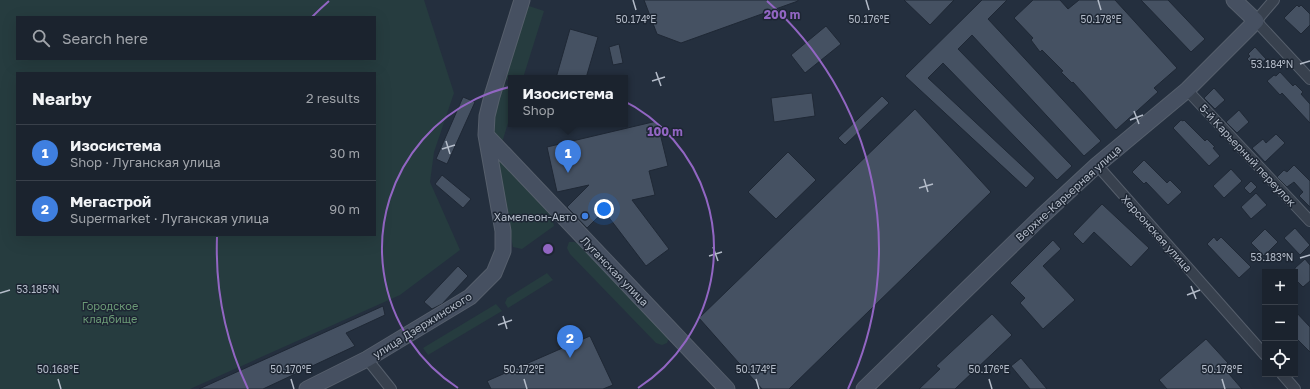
<!DOCTYPE html>
<html lang="en">
<head>
<meta charset="utf-8">
<style>
	:root { --surface:#1b232e; --page:#282f3a; --text:#f1f3f6; --muted:#a0a4aa; --line:#39404a; --accent:#ea580c }
	body { margin:0; font-family:"Golos Text",sans-serif; background:var(--page); color:var(--text) }
	.controls { position:absolute; right:12px; bottom:12px; display:grid; overflow:hidden; border-radius:0px; box-shadow:0 4px 16px #0002 }
	.controls button { width:36px; height:36px; display:grid; place-items:center; padding:0; border:0; border-bottom:1px solid var(--line); background:var(--surface); color:var(--text); font:20px sans-serif }
	.you { position:absolute; left:604px; top:209px; width:14px; height:14px; margin:-10px; border:3px solid #fff; border-radius:50%; background:#1a73e8; box-shadow:0 0 0 6px #1a73e833 }
	.badge { display:grid; place-items:center; width:26px; height:26px; border-radius:50%; background:var(--accent); color:#fff; font-size:13px; font-weight:700 }
	.pin { position:absolute; translate:-50% -33px; filter:drop-shadow(0 1px 2px #0008) }
	.pin::after { content:''; position:absolute; top:21px; width:14px; height:12px; background:inherit; clip-path:polygon(0 0,100% 0,50% 100%) }
	.popup { position:absolute; left:508px; top:75px; width:120px; height:52px; box-sizing:border-box; display:grid; place-content:center; border-radius:0px; background:var(--surface); filter:drop-shadow(0 1px 3px #0005); font-size:13px; white-space:nowrap; color:var(--muted) }
	.popup b { font-size:15px; color:var(--text) }
	.popup::after { content:''; position:absolute; left:50%; top:100%; margin-left:-8px; border:8px solid transparent; border-top-color:var(--surface) }
	.list { margin:0; padding:0; list-style:none }
	h2 { display:flex; justify-content:space-between; align-items:center; height:52px; margin:0; padding:0 16px; font-size:17px }
	h2 small { font-size:13px; font-weight:400; color:var(--muted) }
	.list li { display:grid; grid-template-columns:26px 1fr auto; gap:12px; align-items:center; box-sizing:border-box; height:56px; padding:0 16px; border-top:1px solid var(--line) }
	.list b { display:block; font-size:15px; white-space:nowrap }
	.list p { margin:0; font-size:13px; white-space:nowrap; color:var(--muted) }
	.list em { font-size:13px; font-style:normal; color:var(--muted) }
	.icon { flex:none; width:22px; height:22px; fill:none; stroke:currentColor; stroke-width:2; stroke-linecap:round; stroke-linejoin:round }
	.map { position:relative; flex:none; width:1310px; height:389px; overflow:hidden }
	.search { position:absolute; background:var(--surface); box-shadow:0 4px 16px #0002; left:16px; top:16px; width:360px; height:44px; display:flex; align-items:center; gap:10px; box-sizing:border-box; padding:0 14px; border-radius:0px; color:var(--muted); font-size:15px }
	.panel { position:absolute; background:var(--surface); box-shadow:0 4px 16px #0002; left:16px; top:72px; width:360px; height:164px; border-radius:0px }
	.map>svg:first-child { display:block }
</style>
</head>
<body>
<div class="map">
<svg width="1310" height="389" viewBox="0 0 1310 389">
	<rect width="100%" height="100%" fill="#242f3e"/>
	<path fill="#263c3f" fill-rule="evenodd" d="M 0,0 L 424,0 L 454,93 L 434,152 L 430,182 L 460,250 L 400,295 L 190,389 L 0,389 ZM 17,17 L 375,17 L 375,59 L 17,59 ZM 17,73 L 375,73 L 375,235 L 17,235 Z
		M 526,5 L 544,11 L 523,78 L 511,78 L 511,81 L 502,78 Z
		M 500,82 L 511,87 L 511,113 L 501,146 L 490,128 Z
		M 493,151 L 552,217 L 554,226 L 522,249 L 513,247 Z
		M 569,242 L 574,242 L 579,244 L 669,338 L 667,343 L 662,345 L 656,343 L 570,254 L 567,248 Z
		M 547,273 L 553,280 L 508,308 L 505,303 L 507,298 Z
		M 496,304 L 502,311 L 428,355 L 423,348 Z"/>
	<path fill="#455162" stroke="#1f2835" d="M 644,0 L 798,0 L 798,1 L 681,43 L 657,34 Z
		M 904,0 L 954,0 L 930,25 Z
		M 982,0 L 1007,0 L 988,19 L 1101,141 L 1084,156 L 972,35 L 958,49 L 1072,166 L 1057,180 L 943,63 L 928,78 L 1035,178 L 1026,188 L 905,76 Z
		M 1033,0 L 1060,0 L 1068,9 L 1079,0 L 1115,0 L 1177,68 L 1154,88 L 1158,92 L 1116,130 L 1073,82 L 1072,83 L 1061,72 L 1063,71 L 1042,50 L 1040,52 L 1031,40 L 1033,38 L 1014,18 Z
		M 1141,0 L 1168,0 L 1205,39 L 1191,52 Z
		M 1297,5 L 1299,7 L 1301,5 L 1310,14 L 1310,25 L 1301,34 L 1284,18 Z
		M 826,26 L 841,44 L 805,73 L 791,55 Z
		M 570,29 L 598,37 L 586,78 L 556,78 Z
		M 619,44 L 623,63 L 613,65 L 609,47 Z
		M 1255,47 L 1266,59 L 1256,68 L 1247,59 L 1250,56 L 1248,54 Z
		M 1280,72 L 1293,86 L 1295,84 L 1303,92 L 1301,94 L 1310,104 L 1310,123 L 1282,93 L 1280,95 L 1267,81 L 1274,75 L 1276,76 Z
		M 1214,88 L 1225,100 L 1215,109 L 1204,98 Z
		M 812,93 L 815,116 L 774,122 L 771,98 Z
		M 882,96 L 889,103 L 845,145 L 838,138 Z
		M 463,97 L 475,102 L 447,164 L 436,159 Z
		M 915,109 L 991,192 L 789,389 L 762,389 L 699,318 Z
		M 1239,110 L 1249,122 L 1237,133 L 1226,122 Z
		M 1181,120 L 1183,121 L 1184,120 L 1205,141 L 1207,139 L 1215,147 L 1213,148 L 1220,156 L 1209,166 L 1173,128 Z
		M 657,121 L 668,166 L 649,171 L 655,195 L 632,200 L 669,249 L 646,266 L 604,211 L 587,228 L 567,207 L 589,185 L 557,192 L 547,147 Z
		M 1276,134 L 1285,143 L 1265,162 L 1252,148 L 1263,139 L 1266,143 Z
		M 788,152 L 816,180 L 776,219 L 748,192 Z
		M 1144,160 L 1167,183 L 1170,180 L 1182,192 L 1168,205 L 1146,182 L 1144,184 L 1132,172 Z
		M 1294,165 L 1310,181 L 1310,207 L 1299,196 L 1303,192 L 1294,182 L 1287,187 L 1277,177 L 1284,170 L 1287,172 Z
		M 1231,169 L 1242,181 L 1224,198 L 1213,186 Z
		M 442,175 L 471,199 L 463,208 L 435,184 Z
		M 1251,181 L 1257,187 L 1250,194 L 1244,188 Z
		M 1256,193 L 1267,205 L 1251,219 L 1241,207 Z
		M 1102,204 L 1149,248 L 1131,267 L 1094,232 L 1083,244 L 1073,234 Z
		M 1295,228 L 1310,245 L 1300,255 L 1284,238 Z
		M 1265,229 L 1278,242 L 1264,256 L 1251,243 Z
		M 1214,237 L 1217,241 L 1221,237 L 1251,267 L 1239,278 L 1207,244 Z
		M 1053,240 L 1061,249 L 1043,266 L 1075,300 L 1043,329 L 1020,303 L 1025,298 L 1010,283 Z
		M 1305,259 L 1310,265 L 1310,281 L 1303,287 L 1295,279 L 1295,268 Z
		M 458,266 L 468,276 L 442,304 L 432,309 L 424,302 Z
		M 383,306 L 385,315 L 346,333 L 355,346 L 263,389 L 199,389 Z
		M 1295,311 L 1310,327 L 1310,352 L 1295,337 Z
		M 992,314 L 1012,335 L 955,389 L 919,389 L 940,369 L 936,366 Z
		M 590,336 L 613,385 L 603,389 L 491,389 L 487,381 Z
		M 1206,339 L 1228,363 L 1223,367 L 1242,389 L 1167,389 L 1159,380 Z
		M 1021,358 L 1047,389 L 1030,389 L 1011,366 Z"/>
	<g fill="none" stroke-linecap="round" stroke-linejoin="round">
		<g stroke="#565f6c" stroke-width="12">
			<path id="street" d="M 1274,0 L 1256,21 L 1310,79
				M 1187,90 L 1310,221
				M 1097,165 L 1265,355
				M 367,359 L 391,389
				M 1282,374 L 1295,389"/>
		</g>
		<g stroke="#565f6c" stroke-width="17">
			<path id="secondary" d="M 486,135 L 727,389
				M 307,389 L 367,359 L 470,297 L 494,273 L 503,251 L 503,231 L 486,135 L 487,116 L 492,96 L 522,0
				M 864,389 L 1042,216 L 1097,165 L 1187,90 L 1256,21 L 1234,0"/>
		</g>
		<use href="#street" stroke="#38414e" stroke-width="10"/>
		<use href="#secondary" stroke="#465061" stroke-width="15"/>
	</g>
	<path fill="none" stroke="#b4bcc9" stroke-width="1.5" d="M 633,0 L 636,10M 866,0 L 869,10M 1098,0 L 1101,10M 1300,64 L 1310,61M 656,72 L 661,86M 652,81 L 665,77M 1134,111 L 1139,124M 1130,120 L 1143,115M 446,141 L 450,154M 442,149 L 455,145M 924,179 L 928,192M 919,188 L 933,184M 713,247 L 718,261M 709,256 L 722,252M 1300,258 L 1310,255M 1191,286 L 1196,299M 0,293 L 10,290M 1187,295 L 1200,290M 503,316 L 507,329M 498,325 L 512,320M 58,379 L 61,389M 291,379 L 294,389M 524,379 L 527,389M 756,379 L 759,389M 989,379 L 992,389M 1222,379 L 1225,389"/>
	<g fill="none" stroke="#9266c3" stroke-width="2">
		<path d="M458 388A166 166 0 1 1 638 388"/>
		<path d="M248 389A331 331 0 0 1 217 237M312 17A331 331 0 0 1 329 1M767 1A331 331 0 0 1 848 389"/>
	</g>
	<circle fill="#3f7fe0" stroke="#1d2633" stroke-width="1.5" cx="585" cy="216" r="4"/>
	<g text-anchor="middle" dominant-baseline="central" stroke-width="3" stroke-linejoin="round" paint-order="stroke">
		<g font-size="11" fill="#b4bcc9" stroke="#1d2633">
			<text transform="translate(1248 155) rotate(47)">5-й Карьерный переулок</text>
			<text transform="translate(1068 193) rotate(-42)">Верхне-Карьерная улица</text>
			<text transform="translate(1157 233) rotate(48)">Херсонская улица</text>
			<text transform="translate(615 271) rotate(46)">Луганская улица</text>
			<text transform="translate(422 325) rotate(-32)">улица Дзержинского</text>
		</g>
		<g font-size="11" fill="#b4bcc9" stroke="#1d2633" text-anchor="end">
			<text x="577" y="216">Хамелеон-Авто</text>
		</g>
		<g font-size="11" fill="#6b9a76" stroke="#1d2633">
			<text x="110" y="305">Городское<tspan x="110" dy="13">кладбище</tspan></text>
		</g>
	</g>
	<g font-size="10" text-anchor="middle" fill="#b4bcc9" stroke="#1d2633" stroke-width="3" stroke-linejoin="round" paint-order="stroke">
		<text x="636" y="23">50.174°E</text>
		<text x="869" y="23">50.176°E</text>
		<text x="1101" y="23">50.178°E</text>
		<text x="1272" y="68">53.184°N</text>
		<text x="1272" y="261">53.183°N</text>
		<text x="38" y="293">53.185°N</text>
		<text x="58" y="373">50.168°E</text>
		<text x="291" y="373">50.170°E</text>
		<text x="524" y="373">50.172°E</text>
		<text x="756" y="373">50.174°E</text>
		<text x="989" y="373">50.176°E</text>
		<text x="1222" y="373">50.178°E</text>
	</g>
	<circle cx="548" cy="249" r="6" fill="#9266c3" stroke="#1d2633" stroke-width="2"/>
	<g font-size="12" text-anchor="middle" font-weight="bold" fill="#9266c3" stroke="#1d2633" stroke-width="3" stroke-linejoin="round" paint-order="stroke">
		<text x="782" y="19">200 m</text>
		<text x="665" y="136">100 m</text>
	</g>
</svg>
<div class="controls">
<button>+</button>
<button>−</button>
<button><svg class="icon" aria-label="locate" viewBox="0 0 24 24"><circle cx="12" cy="12" r="6"/><path d="M12 2v4M12 18v4M2 12h4M18 12h4"/></svg></button>
</div>
<div class="you"></div>
<div class="pin badge" style="left:568px;top:173px;background:#3f7fe0">1</div>
<div class="popup"><b>Изосистема</b>Shop</div>
<div class="pin badge" style="left:570px;top:358px;background:#3f7fe0">2</div>
<div class="search"><svg class="icon" aria-label="search" viewBox="0 0 24 24"><circle cx="10" cy="10" r="6"/><path d="M15 15l6 6"/></svg>Search here</div>
<section class="panel">
<h2>Nearby<small>2 results</small></h2>
<ul class="list">
<li><span class="badge" style="background:#3f7fe0">1</span><div><b>Изосистема</b><p>Shop · Луганская улица</p></div><em>30 m</em></li>
<li><span class="badge" style="background:#3f7fe0">2</span><div><b>Мегастрой</b><p>Supermarket · Луганская улица</p></div><em>90 m</em></li>
</ul>
</section>
</div>
</body>
</html>
